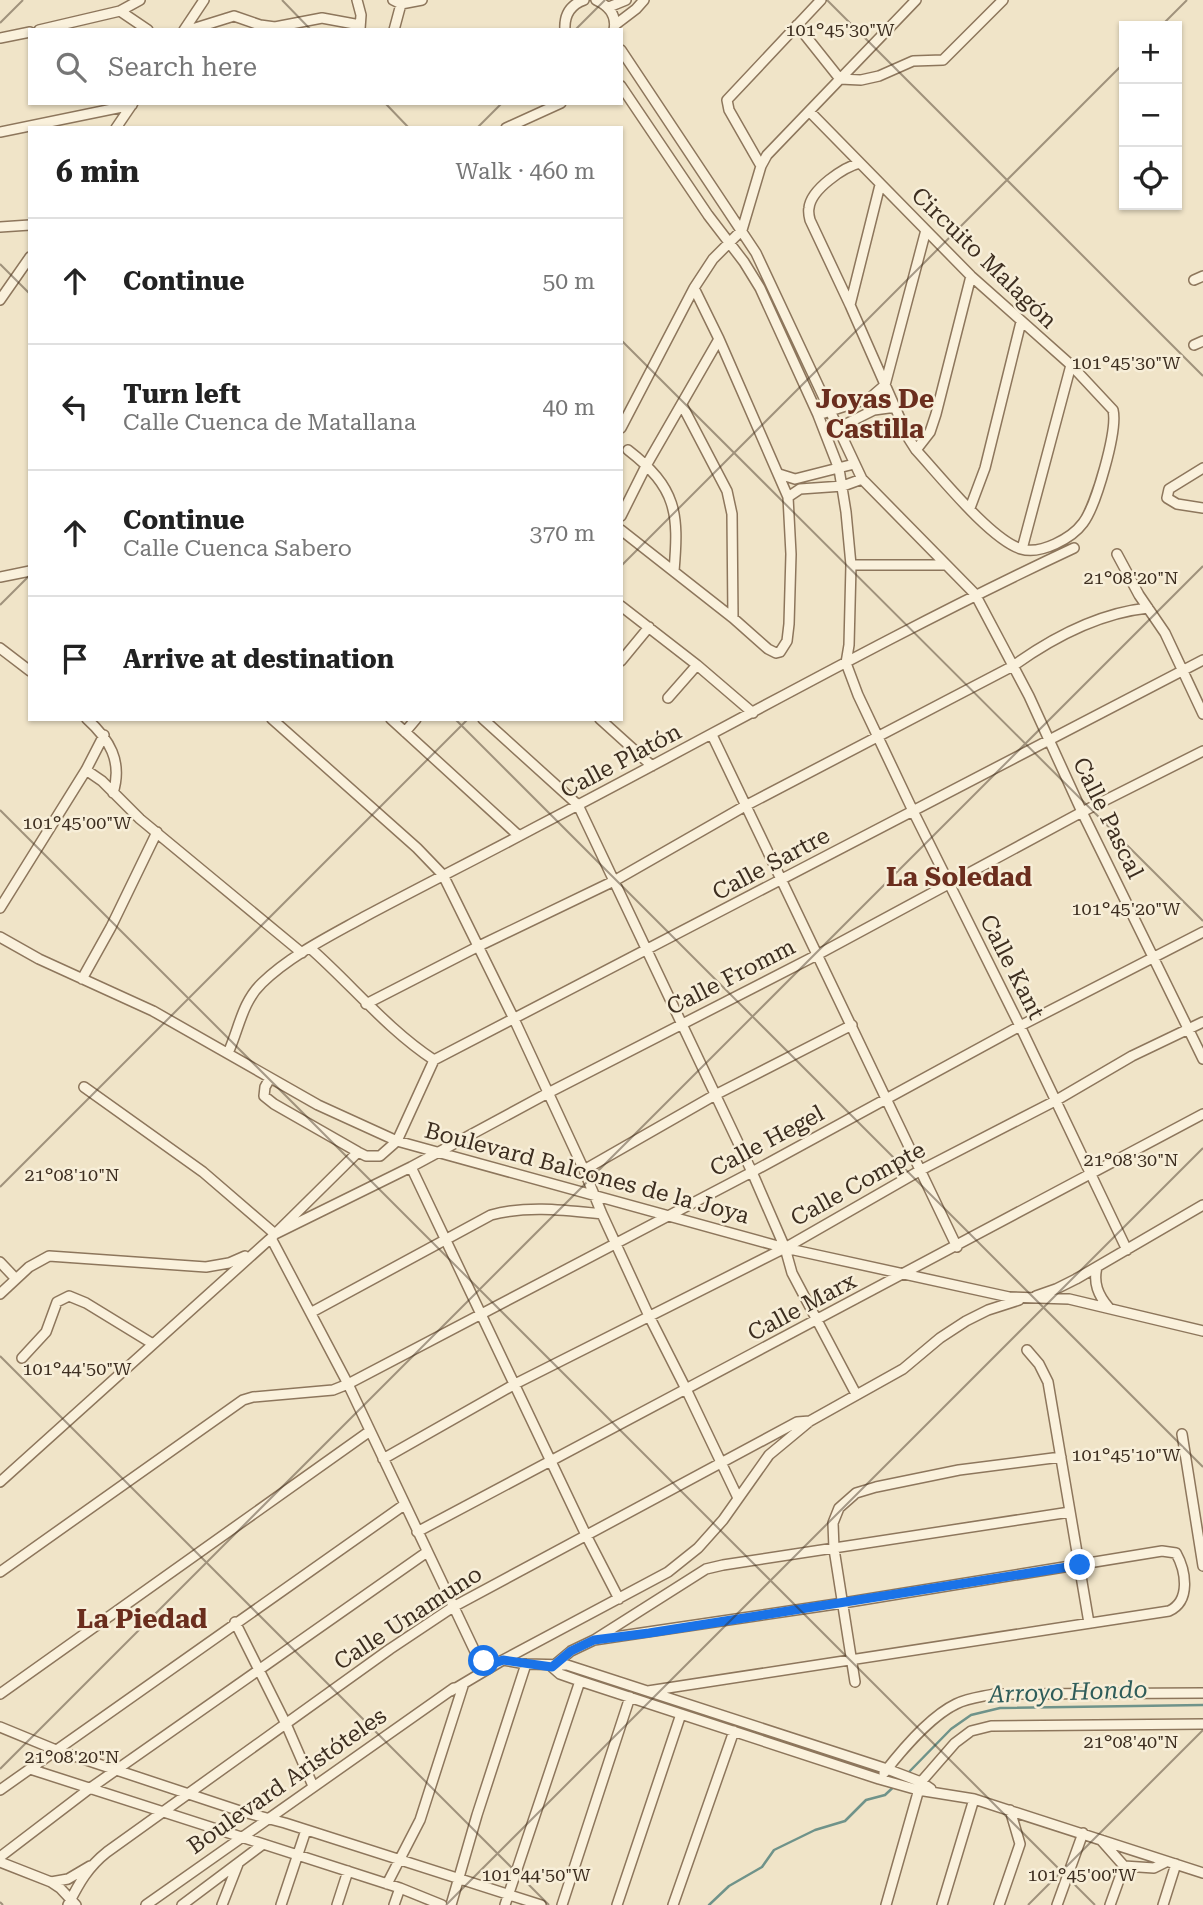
<!DOCTYPE html>
<html lang="en">
<head>
<meta charset="utf-8">
<style>
	:root { --surface:#fff; --page:#f2f2f2; --text:#222; --muted:#767676; --line:#e0e0e0 }
	body { margin:0; font-family:"Roboto Serif",serif; background:var(--page); color:var(--text) }
	.controls { position:absolute; right:21px; top:21px; display:grid; overflow:hidden; border-radius:0px; box-shadow:0 2px 5px #0004 }
	.controls button { width:63px; height:63px; display:grid; place-items:center; padding:0; border:0; border-bottom:2px solid var(--line); background:var(--surface); color:var(--text); font:35px sans-serif }
	.stop { position:absolute; width:21px; height:21px; margin:-16px; border:5px solid #1a73e8; border-radius:50%; background:#fff }
	.stop.end { background:#1a73e8; border-color:#fff; box-shadow:0 2px 7px #0008 }
	.list { margin:0; padding:0; list-style:none }
	h2 { display:flex; justify-content:space-between; align-items:center; height:91px; margin:0; padding:0 28px; font-size:30px }
	h2 small { font-size:23px; font-weight:400; color:var(--muted) }
	.list li { display:grid; grid-template-columns:46px 1fr auto; gap:21px; align-items:center; box-sizing:border-box; height:126px; padding:0 28px; border-top:2px solid var(--line) }
	.list b { display:block; font-size:26px; white-space:nowrap }
	.list p { margin:0; font-size:23px; white-space:nowrap; color:var(--muted) }
	.list em { font-size:23px; font-style:normal; color:var(--muted) }
	.icon { flex:none; width:38px; height:38px; fill:none; stroke:currentColor; stroke-width:2; stroke-linecap:round; stroke-linejoin:round }
	.map { position:relative; flex:none; width:1203px; height:1905px; overflow:hidden }
	.search { position:absolute; background:var(--surface); box-shadow:0 2px 5px #0004; left:28px; top:28px; width:595px; height:77px; display:flex; align-items:center; gap:18px; box-sizing:border-box; padding:0 24px; border-radius:0px; color:var(--muted); font-size:26px }
	.panel { position:absolute; background:var(--surface); box-shadow:0 2px 5px #0004; left:28px; top:126px; width:595px; height:595px; border-radius:0px }
	.map>svg:first-child { display:block }
</style>
</head>
<body>
<div class="map">
<svg width="1203" height="1905" viewBox="0 0 1203 1905">
	<rect width="100%" height="100%" fill="#f0e4c8"/>
	<g fill="none" stroke-linecap="round" stroke-linejoin="round">
		<path stroke="#6f938a" stroke-width="2.5" d="M 908,1773 L 951,1729 L 971,1715 L 1000,1708 L 1203,1705
			M 709,1905 L 729,1886 L 762,1867 L 774,1850 L 815,1830 L 845,1821 L 866,1800 L 885,1795 L 903,1778"/>
		<g stroke="#8d765c" stroke-width="12">
			<path id="minor" d="M 357,0 L 361,15 L 360,29
				M 393,0 L 401,4 L 422,0
				M 596,0 C 609,6 617,15 614,30
				M 609,7 L 626,0
				M 120,11 L 148,30
				M 615,25 L 636,9 L 644,0
				M 797,25 L 840,79 L 861,80 L 879,76 L 913,61 L 943,60 L 1003,0
				M 39,30 L 120,11 L 140,0
				M 184,30 L 204,0
				M 189,30 L 234,16 L 260,25 L 275,27 L 322,18 L 360,25
				M 394,30 L 401,4
				M 565,30 C 564,15 570,5 584,0
				M 0,38 L 30,32
				M 621,50 L 756,253 L 862,479 L 975,594 L 1029,696 L 1082,812 L 1203,1059
				M 621,86 L 708,215 L 744,262 L 760,288 L 818,415 L 839,469 L 846,512 L 851,565 L 849,645 L 846,663 L 858,695 L 913,811 L 1020,1026 L 1127,1250
				M 810,112 L 971,276 L 1071,365 L 1113,410 C 1118,430 1096,506 1083,523 C 1072,538 1041,555 1021,549 C 990,539 940,476 916,450 L 909,439 L 850,305 L 810,220 C 809,216 808,212 809,208 C 811,189 844,167 860,163
				M 116,128 L 133,103
				M 506,128 L 561,103
				M 0,132 L 132,105
				M 761,166 L 729,110 L 727,100 L 821,0
				M 0,227 L 30,225
				M 1194,280 L 1203,276
				M 0,300 L 30,257
				M 850,305 L 880,185
				M 1194,345 L 1203,341
				M 682,405 L 727,491 L 732,514 L 733,618
				M 818,415 L 870,398 L 885,385 L 926,230
				M 621,428 L 694,288 L 713,259 L 742,230 L 761,166 L 767,155 L 916,0
				M 826,434 L 874,410 L 896,407
				M 628,450 C 677,488 679,513 674,571
				M 916,450 L 930,432 L 936,414 L 971,276
				M 1203,468 L 1169,489 L 1167,498 L 1177,504 L 1203,508
				M 779,474 L 795,479 L 854,464
				M 788,497 L 800,489 L 843,486 L 862,479
				M 970,508 L 985,468 L 1021,322
				M 621,516 L 647,464 L 719,339
				M 621,530 L 733,618 L 768,649 L 776,653 L 780,652 L 787,641 L 789,624 L 791,554 L 788,497 L 719,339 L 694,288
				M 1022,549 L 1071,365
				M 1117,554 L 1139,595 L 1165,633 L 1203,714
				M 851,565 L 945,565
				M 0,577 L 30,571
				M 621,606 L 697,665 L 753,713
				M 0,648 L 30,671
				M 621,661 L 649,627
				M 668,698 L 697,665
				M 87,719 C 109,739 123,761 113,793
				M 272,719 L 417,848 L 443,875 L 514,1019 L 584,1170
				M 391,719 L 519,836
				M 483,719 L 578,805 L 752,1172 L 785,1248 L 792,1273 L 856,1394
				M 600,719 L 652,766
				M 405,732 L 416,719
				M 712,735 L 957,1247
				M 86,770 L 102,781 L 140,819 L 302,953
				M 0,908 L 86,770 L 104,735
				M 0,937 L 39,959 L 153,1011 L 318,1105 L 397,1141 L 785,1248 L 1009,1297 L 1069,1299 L 1203,1331
				M 310,948 C 352,985 387,1029 434,1060
				M 82,979 L 111,927 L 157,832
				M 366,1004 L 479,946 L 614,881 L 745,806 L 1013,666 C 1052,638 1099,613 1148,608
				M 228,1053 C 239,1029 242,1002 262,983 C 291,955 330,936 364,917 C 422,886 480,857 538,826 C 717,733 892,633 1074,548
				M 270,1078 L 265,1087 L 264,1096 L 274,1104 L 358,1152 L 366,1156 L 380,1156 L 397,1141 L 434,1060 L 1203,660
				M 84,1087 L 203,1172 L 275,1234 L 411,1167 L 548,1093 L 817,955 L 1082,812 L 1203,751
				M 411,1167 L 586,1535 L 619,1599
				M 602,1214 L 649,1316 L 686,1389 L 738,1498
				M 271,1238 L 348,1384 L 479,1660
				M 0,1262 L 16,1279
				M 1097,1267 C 1093,1283 1098,1295 1109,1308
				M 0,1294 L 29,1267 L 49,1256 L 206,1267 L 229,1263 L 245,1256
				M 1036,1296 L 1056,1289 L 1076,1279 L 1203,1205
				M 312,1312 L 491,1215 C 528,1205 564,1210 602,1214 L 584,1170 L 715,1095 L 852,1025
				M 1027,1350 L 1039,1364 L 1048,1382 L 1089,1623
				M 22,1358 L 46,1332 L 57,1302 L 69,1296 L 86,1303 L 153,1344
				M 1182,1434 L 1203,1566
				M 383,1459 L 515,1384 L 785,1248 L 921,1170 L 1055,1101 L 1132,1056 L 1203,1022
				M 0,1482 L 271,1238 L 358,1152
				M 417,1532 L 1203,1114
				M 0,1572 L 243,1400 L 253,1397 L 333,1390 L 348,1384 L 752,1172 L 1020,1026 L 1203,932
				M 235,1622 L 286,1724 L 313,1786
				M 594,1640 L 843,1603 L 1162,1551 L 1176,1553 C 1186,1571 1191,1601 1169,1611 L 648,1691
				M 479,1660 L 495,1663 L 503,1660 L 668,1572 L 698,1548 L 723,1520 L 769,1455 L 810,1421 L 903,1369 L 940,1338 L 966,1321 L 988,1310 L 1019,1300
				M 552,1667 L 560,1674 L 580,1681 L 879,1779 L 918,1790 L 974,1799 L 1203,1873
				M 552,1667 L 571,1651 L 594,1640 L 706,1569 L 723,1565 L 1070,1512
				M 855,1682 L 834,1549 L 833,1523 L 839,1508 L 856,1493 L 876,1487 L 959,1470 L 1061,1457
				M 451,1691 L 503,1660 L 526,1664 L 567,1665 L 887,1769 L 921,1782 L 931,1789
				M 0,1694 L 370,1431
				M 0,1727 L 56,1750 L 240,1811 L 285,1823 L 541,1905
				M 30,1769 L 400,1888 L 442,1905
				M 884,1773 C 901,1751 931,1716 956,1704 C 968,1698 981,1697 994,1694 L 1203,1693
				M 0,1790 L 404,1505
				M 1101,1840 L 1124,1866 L 1110,1905
				M 0,1857 L 89,1789 L 427,1552
				M 0,1862 L 51,1882 L 60,1888 L 76,1905
				M 1124,1866 L 1154,1868 L 1166,1862
				M 51,1882 L 68,1879 L 90,1866
				M 387,1884 L 420,1820 L 463,1686
				M 68,1905 C 79,1883 88,1867 107,1852 L 390,1649 L 453,1607 L 797,1422 L 810,1421
				M 146,1905 L 454,1688
				M 182,1905 L 262,1845
				M 222,1905 L 238,1864
				M 281,1905 L 306,1830
				M 337,1905 L 348,1871
				M 394,1905 L 400,1888
				M 451,1905 L 477,1815 L 526,1664
				M 505,1905 L 580,1681
				M 562,1905 L 630,1697
				M 617,1905 L 681,1714
				M 673,1905 L 734,1731
				M 886,1905 L 921,1782 L 955,1743 L 971,1731 L 991,1726 L 1203,1724
				M 942,1905 L 974,1799
				M 999,1905 L 1020,1844 L 1010,1810
				M 1057,1905 L 1083,1833
				M 1163,1905 L 1176,1864"/>
		</g>
		<use href="#minor" stroke="#faf1dc" stroke-width="9"/>
	</g>
	<g fill="none" stroke-linecap="round" stroke-linejoin="round">
		<path stroke="#1a73e8" stroke-width="9" d="M 484,1661 L 495,1663 L 503,1660 L 552,1667 L 571,1651 L 594,1640 L 649,1633 L 1080,1565"/>
	</g>
	<path fill="none" stroke="#3d2e20" stroke-width="2" stroke-opacity="0.45" d="M 282,0 L 311,30M 827,0 L 1203,376M 0,23 L 23,0M 1161,26 L 1187,0M 575,30 L 605,0M 385,103 L 409,128M 477,128 L 502,103M 0,264 L 30,294M 621,340 L 1203,921M 621,566 L 1124,63M 0,605 L 30,575M 455,719 L 1203,1467M 0,810 L 1095,1905M 0,1187 L 468,719M 0,1356 L 549,1905M 0,1769 L 1203,566M 0,1902 L 3,1905M 446,1905 L 1203,1148M 1028,1905 L 1203,1730"/>
	<g text-anchor="middle" dominant-baseline="central" stroke-width="5" stroke-linejoin="round" paint-order="stroke">
		<g font-size="23" fill="#3d2e20" stroke="#f7eed8">
			<text transform="translate(984 258) rotate(44)">Circuito Malagón</text>
			<text transform="translate(621 761) rotate(-28)">Calle Platón</text>
			<text transform="translate(1108 818) rotate(64)">Calle Pascal</text>
			<text transform="translate(771 864) rotate(-28)">Calle Sartre</text>
			<text transform="translate(1012 967) rotate(63)">Calle Kant</text>
			<text transform="translate(731 977) rotate(-27)">Calle Fromm</text>
			<text transform="translate(767 1141) rotate(-28)">Calle Hegel</text>
			<text transform="translate(587 1173) rotate(15)">Boulevard Balcones de la Joya</text>
			<text transform="translate(858 1184) rotate(-29)">Calle Compte</text>
			<text transform="translate(802 1307) rotate(-28)">Calle Marx</text>
			<text transform="translate(408 1618) rotate(-33)">Calle Unamuno</text>
			<text transform="translate(287 1781) rotate(-35)">Boulevard Aristóteles</text>
		</g>
		<g font-size="24" font-style="italic" fill="#2f5d5a" stroke="#f7eed8">
			<text transform="translate(1068 1692) rotate(-2)">Arroyo Hondo</text>
		</g>
		<g font-size="26" font-weight="bold" fill="#6b2e1e" stroke="#f7eed8">
			<text x="875" y="399">Joyas De<tspan x="875" dy="30">Castilla</tspan></text>
			<text x="959" y="877">La Soledad</text>
			<text x="142" y="1619">La Piedad</text>
		</g>
	</g>
	<g font-size="18" text-anchor="middle" fill="#3d2e20" stroke="#f7eed8" stroke-width="5" stroke-linejoin="round" paint-order="stroke">
		<text x="840" y="36">101°45'30"W</text>
		<text x="1126" y="369">101°45'30"W</text>
		<text x="1131" y="584">21°08'20"N</text>
		<text x="77" y="829">101°45'00"W</text>
		<text x="1126" y="915">101°45'20"W</text>
		<text x="1131" y="1166">21°08'30"N</text>
		<text x="72" y="1181">21°08'10"N</text>
		<text x="77" y="1375">101°44'50"W</text>
		<text x="1126" y="1461">101°45'10"W</text>
		<text x="1131" y="1748">21°08'40"N</text>
		<text x="72" y="1763">21°08'20"N</text>
		<text x="536" y="1881">101°44'50"W</text>
		<text x="1082" y="1881">101°45'00"W</text>
	</g>
</svg>
<div class="controls">
<button>+</button>
<button>−</button>
<button><svg class="icon" aria-label="locate" viewBox="0 0 24 24"><circle cx="12" cy="12" r="6"/><path d="M12 2v4M12 18v4M2 12h4M18 12h4"/></svg></button>
</div>
<div class="stop" style="left:484px;top:1661px"></div>
<div class="stop end" style="left:1080px;top:1565px"></div>
<div class="search"><svg class="icon" aria-label="search" viewBox="0 0 24 24"><circle cx="10" cy="10" r="6"/><path d="M15 15l6 6"/></svg>Search here</div>
<section class="panel">
<h2>6 min<small>Walk · 460 m</small></h2>
<ul class="list">
<li><svg class="icon" aria-label="ahead" viewBox="0 0 24 24"><path d="M12 20V5M6 11l6-6 6 6"/></svg><div><b>Continue</b></div><em>50 m</em></li>
<li><svg class="icon" aria-label="left" viewBox="0 0 24 24"><path d="M17 20v-9H6M10 6l-5 5 5 5"/></svg><div><b>Turn left</b><p>Calle Cuenca de Matallana</p></div><em>40 m</em></li>
<li><svg class="icon" aria-label="ahead" viewBox="0 0 24 24"><path d="M12 20V5M6 11l6-6 6 6"/></svg><div><b>Continue</b><p>Calle Cuenca Sabero</p></div><em>370 m</em></li>
<li><svg class="icon" aria-label="arrive" viewBox="0 0 24 24"><path d="M6 21V4h12l-3 4 3 4H6"/></svg><div><b>Arrive at destination</b></div></li>
</ul>
</section>
</div>
</body>
</html>
